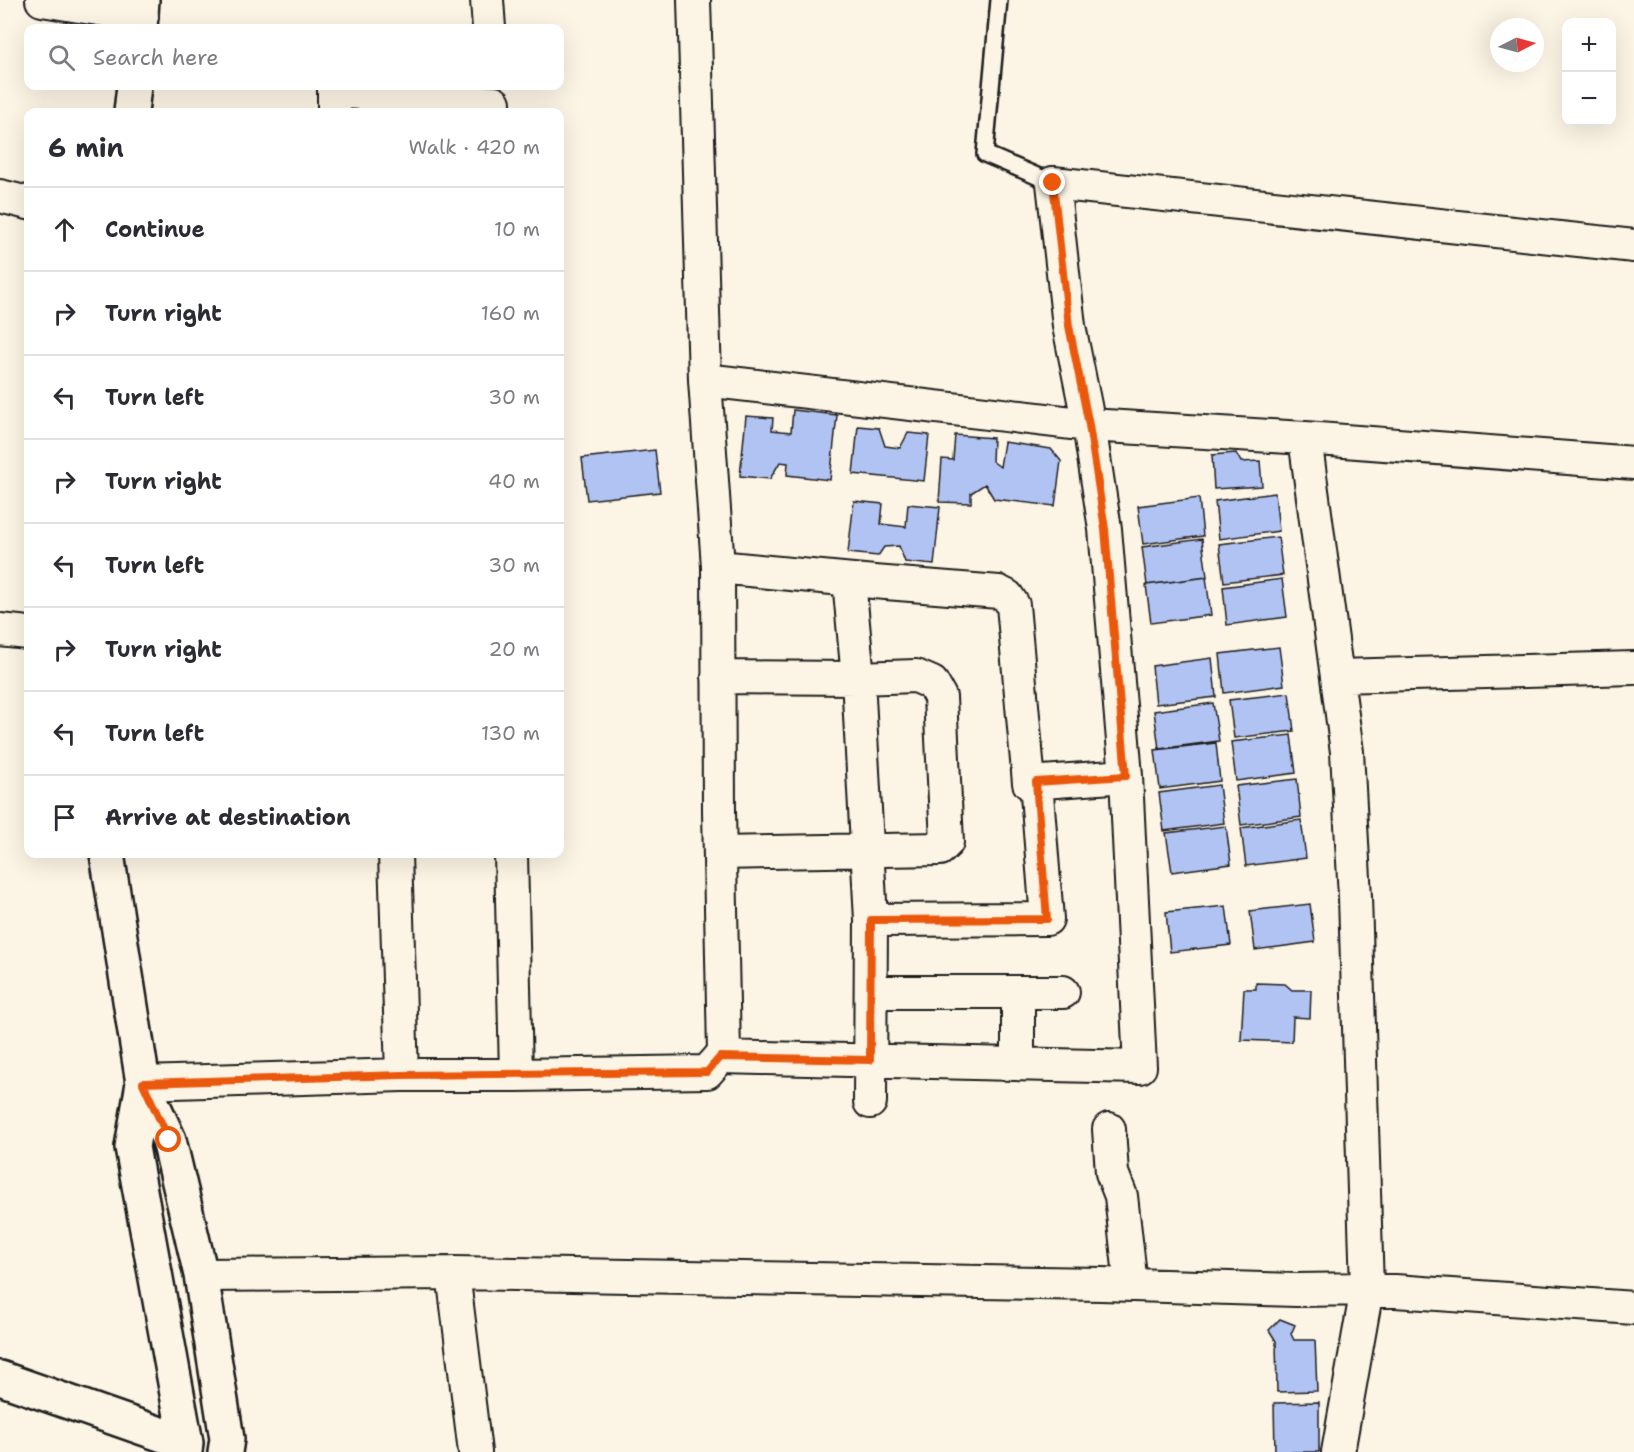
<!DOCTYPE html>
<html lang="en">
<head>
<meta charset="utf-8">
<style>
	:root { --surface:#fff; --page:#f7f7f7; --text:#2b2b33; --muted:#7c7c81; --line:#e1e1e2 }
	body { margin:0; font-family:"Shantell Sans",sans-serif; background:var(--page); color:var(--text) }
	.controls { position:absolute; right:18px; top:18px; display:grid; overflow:hidden; border-radius:12px; box-shadow:0 6px 24px #0002 }
	.controls button { width:54px; height:54px; display:grid; place-items:center; padding:0; border:0; border-bottom:2px solid var(--line); background:var(--surface); color:var(--text); font:30px sans-serif }
	.compass { position:absolute; left:1490px; top:18px; width:54px; height:54px; border-radius:50%; background:var(--surface); box-shadow:0 6px 24px #0002; rotate:84deg }
	.stop { position:absolute; width:18px; height:18px; margin:-14px; border:4px solid #ea580c; border-radius:50%; background:#fff }
	.stop.end { background:#ea580c; border-color:#fff; box-shadow:0 2px 6px #0008 }
	.list { margin:0; padding:0; list-style:none }
	h2 { display:flex; justify-content:space-between; align-items:center; height:78px; margin:0; padding:0 24px; font-size:26px }
	h2 small { font-size:20px; font-weight:400; color:var(--muted) }
	.list li { display:grid; grid-template-columns:39px 1fr auto; gap:18px; align-items:center; box-sizing:border-box; height:84px; padding:0 24px; border-top:2px solid var(--line) }
	.list b { display:block; font-size:22px; white-space:nowrap }
	.list em { font-size:20px; font-style:normal; color:var(--muted) }
	.icon { flex:none; width:33px; height:33px; fill:none; stroke:currentColor; stroke-width:2; stroke-linecap:round; stroke-linejoin:round }
	.map { position:relative; flex:none; width:1634px; height:1452px; overflow:hidden }
	.search { position:absolute; background:var(--surface); box-shadow:0 6px 24px #0002; left:24px; top:24px; width:540px; height:66px; display:flex; align-items:center; gap:15px; box-sizing:border-box; padding:0 21px; border-radius:12px; color:var(--muted); font-size:22px }
	.panel { position:absolute; background:var(--surface); box-shadow:0 6px 24px #0002; left:24px; top:108px; width:540px; height:750px; border-radius:12px }
	.map>svg:first-child { display:block }
</style>
</head>
<body>
<div class="map">
<svg width="1634" height="1452" viewBox="0 0 1634 1452">
	<rect width="100%" height="100%" fill="#fcf5e5"/>
	<filter id="ink" filterUnits="userSpaceOnUse"><feTurbulence type="fractalNoise" baseFrequency=".0167" numOctaves="2"/><feDisplacementMap in="SourceGraphic" scale="12" xChannelSelector="R" yChannelSelector="G"/><feConvolveMatrix kernelMatrix="1 2 1 2 8 2 1 2 1" color-interpolation-filters="sRGB"/></filter>
	<g filter="url(#ink)">
		<path fill="#b1c3f3" stroke="#1c1c1c" stroke-width="1.5" d="M 793,410 L 837,415 L 830,480 L 787,475 L 788,463 L 780,462 L 770,479 L 740,476 L 746,416 L 773,418 L 772,430 L 791,432 Z
			M 858,426 L 879,428 L 885,446 L 900,448 L 908,433 L 929,435 L 924,481 L 853,474 Z
			M 955,435 L 993,438 L 992,461 L 1000,467 L 1004,442 L 1051,449 L 1061,461 L 1055,506 L 994,499 L 985,484 L 971,493 L 971,503 L 939,502 L 942,459 L 953,460 Z
			M 655,450 L 660,492 L 587,500 L 582,458 Z
			M 1236,453 L 1241,462 L 1260,461 L 1262,486 L 1214,489 L 1212,455 Z
			M 1275,493 L 1279,531 L 1219,539 L 1215,501 Z
			M 1199,498 L 1203,536 L 1143,544 L 1138,506 Z
			M 854,501 L 883,504 L 881,524 L 906,527 L 908,504 L 940,507 L 934,565 L 905,562 L 899,546 L 884,547 L 878,556 L 848,553 Z
			M 1278,537 L 1283,575 L 1224,582 L 1219,544 Z
			M 1202,539 L 1207,577 L 1147,585 L 1142,547 Z
			M 1206,577 L 1211,615 L 1151,623 L 1146,585 Z
			M 1282,579 L 1287,617 L 1227,625 L 1223,587 Z
			M 1279,647 L 1284,685 L 1224,693 L 1220,654 Z
			M 1212,658 L 1216,697 L 1156,704 L 1152,666 Z
			M 1289,693 L 1294,731 L 1234,738 L 1229,700 Z
			M 1213,703 L 1219,741 L 1159,749 L 1154,711 Z
			M 1291,735 L 1296,773 L 1236,781 L 1231,742 Z
			M 1216,743 L 1220,781 L 1160,789 L 1155,750 Z
			M 1297,779 L 1301,817 L 1241,825 L 1236,786 Z
			M 1219,785 L 1224,823 L 1164,831 L 1159,793 Z
			M 1301,820 L 1306,858 L 1246,866 L 1241,828 Z
			M 1226,826 L 1231,864 L 1172,872 L 1166,833 Z
			M 1310,904 L 1315,942 L 1255,950 L 1250,911 Z
			M 1226,906 L 1231,945 L 1170,952 L 1166,912 Z
			M 1256,983 L 1285,984 L 1292,990 L 1311,990 L 1310,1018 L 1293,1017 L 1292,1042 L 1241,1040 L 1244,989 L 1256,989 Z
			M 1280,1319 L 1295,1325 L 1291,1334 L 1294,1340 L 1315,1340 L 1317,1391 L 1277,1392 L 1276,1341 L 1269,1330 Z
			M 1319,1402 L 1319,1452 L 1275,1452 L 1274,1403 Z"/>
		<g fill="none" stroke-linecap="round" stroke-linejoin="round">
			<g stroke="#1c1c1c" stroke-width="20">
				<path id="service" d="M 999,0 L 985,154 L 1053,183"/>
			</g>
			<g stroke="#1c1c1c" stroke-width="36">
				<path id="minor" d="M 42,0 L 142,16
					M 487,0 L 489,28
					M 694,0 L 705,380 L 1089,425 L 1305,438 L 1347,752 L 1355,897 L 1367,1289 L 1338,1452
					M 334,112 L 334,91 L 494,103
					M 0,196 L 28,203
					M 1305,438 L 1634,463
					M 718,567 L 874,582 L 999,592 L 1007,596 L 1013,605 L 1029,783 L 1126,776
					M 849,580 L 858,678 L 871,920 L 870,1102
					M 0,630 L 28,633
					M 1337,676 L 1634,668
					M 718,677 L 858,678 L 916,676 L 932,683 L 940,697 L 947,842 L 940,849 L 720,853
					M 395,854 L 402,1075
					M 871,920 L 1047,919 L 1036,782
					M 871,992 L 1063,992
					M 1018,992 L 1018,1064
					M 720,1057 L 1140,1067 L 1126,776 L 1105,529 L 1089,425 L 1069,326 L 1053,183 L 1634,246
					M 516,1075 L 707,1072 L 724,1053 L 719,811 L 718,567 L 705,380
					M 143,1083 L 402,1075 L 516,1075 L 511,854
					M 1109,1129 L 1112,1173 L 1121,1196 L 1131,1285
					M 453,1273 L 475,1452
					M 201,1275 L 453,1273 L 1101,1284 L 1296,1290 L 1367,1289 L 1634,1308"/>
			</g>
			<g stroke="#1c1c1c" stroke-width="38">
				<path id="tertiary" d="M 140,28 L 142,0
					M 131,112 L 134,86
					M 107,854 L 143,1083 L 169,1140 L 201,1275 L 227,1439 L 225,1452
					M 143,1083 L 132,1147 L 186,1443 L 185,1452
					M 0,1378 L 186,1443"/>
			</g>
			<use href="#service" stroke="#fcf5e5" stroke-width="15"/>
			<use href="#minor" stroke="#fcf5e5" stroke-width="32"/>
			<use href="#tertiary" stroke="#fcf5e5" stroke-width="33"/>
		</g>
	</g>
	<g fill="none" stroke-linecap="round" stroke-linejoin="round" filter="url(#ink)">
		<path stroke="#ea580c" stroke-width="8" d="M 169,1140 L 143,1083 L 402,1075 L 707,1072 L 720,1057 L 870,1060 L 871,920 L 1047,919 L 1036,782 L 1126,776 L 1105,529 L 1089,425 L 1069,326 L 1053,183"/>
	</g>
</svg>
<div class="controls">
<button>+</button>
<button>−</button>
</div>
<svg class="compass" viewBox="-18 -18 36 36"><path d="M0-13l5 13h-10z" fill="#e53935"/><path d="M0 13l5-13h-10z" fill="#7c7c81"/></svg>
<div class="stop" style="left:169px;top:1140px"></div>
<div class="stop end" style="left:1053px;top:183px"></div>
<div class="search"><svg class="icon" aria-label="search" viewBox="0 0 24 24"><circle cx="10" cy="10" r="6"/><path d="M15 15l6 6"/></svg>Search here</div>
<section class="panel">
<h2>6 min<small>Walk · 420 m</small></h2>
<ul class="list">
<li><svg class="icon" aria-label="ahead" viewBox="0 0 24 24"><path d="M12 20V5M6 11l6-6 6 6"/></svg><div><b>Continue</b></div><em>10 m</em></li>
<li><svg class="icon" aria-label="right" viewBox="0 0 24 24"><path d="M7 20v-9h11M14 6l5 5-5 5"/></svg><div><b>Turn right</b></div><em>160 m</em></li>
<li><svg class="icon" aria-label="left" viewBox="0 0 24 24"><path d="M17 20v-9H6M10 6l-5 5 5 5"/></svg><div><b>Turn left</b></div><em>30 m</em></li>
<li><svg class="icon" aria-label="right" viewBox="0 0 24 24"><path d="M7 20v-9h11M14 6l5 5-5 5"/></svg><div><b>Turn right</b></div><em>40 m</em></li>
<li><svg class="icon" aria-label="left" viewBox="0 0 24 24"><path d="M17 20v-9H6M10 6l-5 5 5 5"/></svg><div><b>Turn left</b></div><em>30 m</em></li>
<li><svg class="icon" aria-label="right" viewBox="0 0 24 24"><path d="M7 20v-9h11M14 6l5 5-5 5"/></svg><div><b>Turn right</b></div><em>20 m</em></li>
<li><svg class="icon" aria-label="left" viewBox="0 0 24 24"><path d="M17 20v-9H6M10 6l-5 5 5 5"/></svg><div><b>Turn left</b></div><em>130 m</em></li>
<li><svg class="icon" aria-label="arrive" viewBox="0 0 24 24"><path d="M6 21V4h12l-3 4 3 4H6"/></svg><div><b>Arrive at destination</b></div></li>
</ul>
</section>
</div>
</body>
</html>
